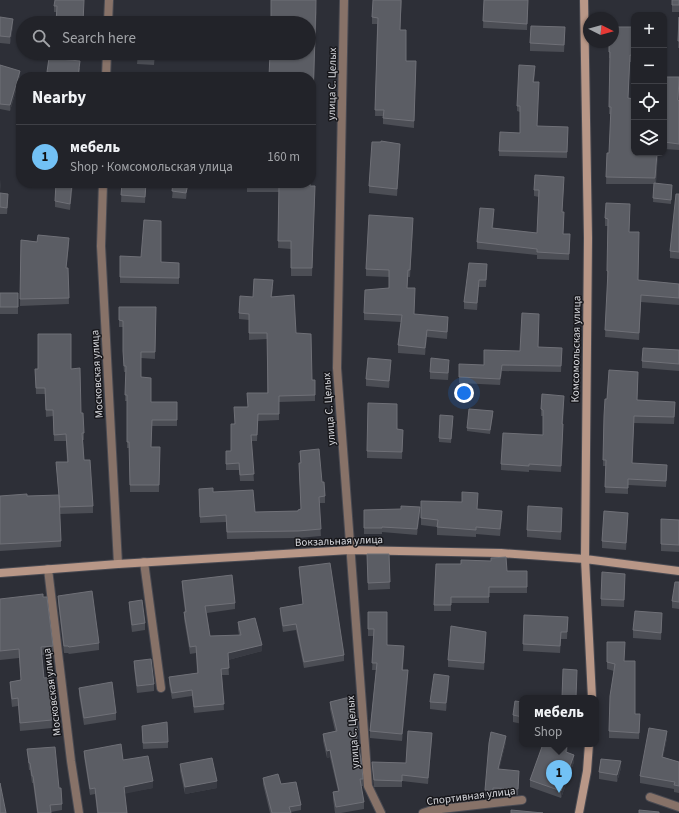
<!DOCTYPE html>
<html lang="en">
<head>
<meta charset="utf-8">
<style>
	:root { --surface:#222329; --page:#2a2b31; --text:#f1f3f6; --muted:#a2a4a8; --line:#3f4046; --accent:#72c1f5 }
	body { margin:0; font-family:"Source Sans 3",sans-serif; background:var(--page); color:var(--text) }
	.controls { position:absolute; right:12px; top:12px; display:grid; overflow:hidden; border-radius:8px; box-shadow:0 1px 3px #0004 }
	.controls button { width:36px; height:36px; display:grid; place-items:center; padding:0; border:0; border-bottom:1px solid var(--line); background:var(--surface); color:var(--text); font:20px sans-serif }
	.compass { position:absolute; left:583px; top:12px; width:36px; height:36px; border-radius:50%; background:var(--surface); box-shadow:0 1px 3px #0004; rotate:96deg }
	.you { position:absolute; left:464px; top:393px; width:14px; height:14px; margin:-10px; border:3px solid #fff; border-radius:50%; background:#1a73e8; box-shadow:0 0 0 6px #1a73e833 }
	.badge { display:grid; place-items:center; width:26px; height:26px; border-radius:50%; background:var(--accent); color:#111; font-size:13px; font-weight:700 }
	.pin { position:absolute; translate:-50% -33px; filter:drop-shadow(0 1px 2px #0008) }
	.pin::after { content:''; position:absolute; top:21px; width:14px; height:12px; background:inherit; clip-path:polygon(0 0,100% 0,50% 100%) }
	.popup { position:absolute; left:519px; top:695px; width:80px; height:52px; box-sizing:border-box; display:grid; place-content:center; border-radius:8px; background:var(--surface); filter:drop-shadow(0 1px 3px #0005); font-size:13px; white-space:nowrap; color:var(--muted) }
	.popup b { font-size:15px; color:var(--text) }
	.popup::after { content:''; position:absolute; left:50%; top:100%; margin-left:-8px; border:8px solid transparent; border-top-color:var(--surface) }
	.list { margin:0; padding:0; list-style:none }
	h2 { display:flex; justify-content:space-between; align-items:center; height:52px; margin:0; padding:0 16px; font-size:17px }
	h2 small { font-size:13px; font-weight:400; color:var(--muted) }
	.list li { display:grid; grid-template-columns:26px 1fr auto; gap:12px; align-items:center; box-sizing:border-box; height:64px; padding:0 16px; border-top:1px solid var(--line) }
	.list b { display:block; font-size:15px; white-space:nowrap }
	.list p { margin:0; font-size:13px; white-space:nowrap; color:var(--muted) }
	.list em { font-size:13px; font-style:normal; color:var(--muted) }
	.icon { flex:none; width:22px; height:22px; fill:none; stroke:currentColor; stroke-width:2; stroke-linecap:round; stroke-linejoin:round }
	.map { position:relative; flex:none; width:679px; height:813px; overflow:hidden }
	.search { position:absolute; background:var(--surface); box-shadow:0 1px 3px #0004; left:16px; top:16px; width:300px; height:44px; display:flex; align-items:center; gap:10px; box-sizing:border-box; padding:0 14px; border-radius:22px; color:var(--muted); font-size:15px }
	.panel { position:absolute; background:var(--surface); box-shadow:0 1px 3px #0004; left:16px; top:72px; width:300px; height:116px; border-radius:16px }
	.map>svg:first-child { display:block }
</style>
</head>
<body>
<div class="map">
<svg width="679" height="813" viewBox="0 0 679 813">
	<rect width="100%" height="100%" fill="#2d2f37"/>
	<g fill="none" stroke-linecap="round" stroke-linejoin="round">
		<g stroke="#494a52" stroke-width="10">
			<path id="lane" d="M 144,562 L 161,688"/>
		</g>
		<g stroke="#494a52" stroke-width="10">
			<path id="street" d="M 344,0 L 337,368 L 368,786 L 381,813
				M 108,23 L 109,0
				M 106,77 L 107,53
				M 103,183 L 101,246 L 118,564
				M 48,569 L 71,761 L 79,813
				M 650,797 L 679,807
				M 423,813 L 432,810 L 522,800"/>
		</g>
		<g stroke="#494a52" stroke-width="10">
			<path id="secondary" d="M 584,0 L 588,238 L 585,559 L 592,698
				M 0,573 L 118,564 L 350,550 L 501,553 L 585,559 L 679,571
				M 579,813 L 587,771 L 589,744"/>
		</g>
		<use href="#lane" stroke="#877268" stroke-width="8"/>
		<use href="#street" stroke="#877268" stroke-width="8"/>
		<use href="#secondary" stroke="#b89787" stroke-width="8"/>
	</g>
	<path fill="#4c4e55" d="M 85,0 L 56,12 L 54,12 L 54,6 Z
		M 317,0 L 313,108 L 311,107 L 311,77 Z
		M 402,0 L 400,30 L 406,61 L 416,61 L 414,128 L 383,124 L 383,116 L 375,116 L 377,24 L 372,24 L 372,17 Z
		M 484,0 L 528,0 L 527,30 L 483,28 Z
		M 679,0 L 679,12 L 672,12 L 672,5 Z
		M 0,17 L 13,26 L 10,44 L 0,43 Z
		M 679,17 L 679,48 L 678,48 Z
		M 634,27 L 634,62 L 630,62 L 628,98 L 634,153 L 658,153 L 656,183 L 672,188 L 671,204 L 653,202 L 654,184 L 606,184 L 607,153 L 609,153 L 611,114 L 609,114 L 610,58 L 609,58 L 609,42 Z
		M 565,34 L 564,52 L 530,51 L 530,43 Z
		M 138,53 L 155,53 L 154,65 L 137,64 Z
		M 0,65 L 20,77 L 10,111 L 0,109 Z
		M 80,68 L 79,77 L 47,77 L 47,72 Z
		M 535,72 L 534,82 L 537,126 L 568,127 L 567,158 L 499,156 L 499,151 L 520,133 L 520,112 L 517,111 L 517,106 Z
		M 664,77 L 678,100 L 679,101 L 679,150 L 664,149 Z
		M 400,151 L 397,196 L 369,193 L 369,186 Z
		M 73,183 L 70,210 L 55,207 L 55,201 Z
		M 122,183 L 188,183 L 186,199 L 172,198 L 173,188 L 146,186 L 145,203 L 121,202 Z
		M 247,183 L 310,186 L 315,193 L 312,276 L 291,276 L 291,249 L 278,248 L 279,192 L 247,192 Z
		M 564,184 L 562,212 L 564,219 L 563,234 L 570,240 L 569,260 L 537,259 L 537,255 L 477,249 L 477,242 L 494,215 L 493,228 L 537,233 L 539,197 L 534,196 L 534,190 Z
		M 0,193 L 8,200 L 7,214 L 0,214 Z
		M 679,194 L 679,259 L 670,258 L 670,251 Z
		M 630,211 L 629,232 L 638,280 L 679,284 L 679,305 L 641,302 L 639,340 L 605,337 L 608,278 L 607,278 L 607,271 L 608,226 L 605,226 L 605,218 Z
		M 413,225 L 410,277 L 408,277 L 407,288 L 414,314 L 448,324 L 447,339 L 427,337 L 425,355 L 398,353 L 398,345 L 401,322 L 364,320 L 364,313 L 389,288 L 389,277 L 366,276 L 366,269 Z
		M 21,240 L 69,245 L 66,268 L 68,268 L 69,304 L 20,306 Z
		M 120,256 L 161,262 L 179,263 L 179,284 L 120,283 Z
		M 487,264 L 486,287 L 479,287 L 477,310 L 464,309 L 464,302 Z
		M 273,287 L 272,296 L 296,333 L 312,380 L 315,380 L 315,401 L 279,402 L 279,420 L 258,421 L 257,441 L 251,441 L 254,481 L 240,481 L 239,470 L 226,470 L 226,451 L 231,451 L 234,424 L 247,407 L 267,393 L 267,339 L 249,340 L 249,320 L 239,319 L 239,313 L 253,297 Z
		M 0,293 L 18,293 L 18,314 L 0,314 Z
		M 119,307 L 156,307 L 155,359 L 141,358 L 141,377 L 151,402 L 177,402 L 177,426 L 152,426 L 151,447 L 160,447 L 159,492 L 130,492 L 129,448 L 127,448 L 127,401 L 125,401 L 126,372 L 124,372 L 123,358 L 123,327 L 119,327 Z
		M 538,347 L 562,348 L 561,372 L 502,371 L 500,385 L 459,383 L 459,377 L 484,365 L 520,351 Z
		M 679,350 L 679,371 L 642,368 L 642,361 Z
		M 391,367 L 389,388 L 366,386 L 366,379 Z
		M 449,367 L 448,380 L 430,379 L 430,372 Z
		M 35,369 L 71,369 L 81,413 L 84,433 L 84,440 L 83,440 L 84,460 L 93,506 L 93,513 L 60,514 L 56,462 L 67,462 L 66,441 L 54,441 L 53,416 L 46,417 L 45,394 L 36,394 Z
		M 638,378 L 637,400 L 675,409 L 674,424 L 634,423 L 632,463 L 667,472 L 666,487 L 628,485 L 628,494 L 605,493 L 606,466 L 603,466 L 604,416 L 607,399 Z
		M 564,403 L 563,424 L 563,430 L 561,472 L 529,470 L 529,472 L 501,470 L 501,464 L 543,435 L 543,416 L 541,416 L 541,409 Z
		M 493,415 L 490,434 L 467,431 L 467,428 Z
		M 453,420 L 451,443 L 439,442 L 439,438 Z
		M 397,429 L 403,430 L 402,459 L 367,458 L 367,451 Z
		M 300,451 L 322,482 L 325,496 L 325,503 L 319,503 L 321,536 L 298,538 L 227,539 L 226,522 L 200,523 L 199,489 L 213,492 L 255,512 L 298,511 L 301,509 L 299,470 L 299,463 L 300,463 Z
		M 0,496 L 27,496 L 61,541 L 61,547 L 0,551 Z
		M 421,501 L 478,509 L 502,518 L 500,536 L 476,534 L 476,537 L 437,535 L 437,527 L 421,525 Z
		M 401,509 L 420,513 L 417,535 L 382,532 L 382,534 L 364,534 L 364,510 Z
		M 562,515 L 561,540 L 527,537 L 527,530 Z
		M 628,520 L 626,550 L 602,548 L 602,541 Z
		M 679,520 L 679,552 L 661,551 L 661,544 Z
		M 367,554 L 389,554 L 390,589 L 368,590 Z
		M 299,567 L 344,655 L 344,661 L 304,668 L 296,630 L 283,632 L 280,614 L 280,608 L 303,604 L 299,573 Z
		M 507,571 L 527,571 L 527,593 L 489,593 L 489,603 L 451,603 L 451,611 L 434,611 L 434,605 Z
		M 182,581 L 235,603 L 235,609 L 207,613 L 210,636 L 239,635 L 238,629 L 238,622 L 262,651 L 228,660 L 229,675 L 222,675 L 224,710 L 194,713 L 192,696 L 172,699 L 169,684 L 169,677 L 197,673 L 196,653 L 190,654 L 184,619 L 184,612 L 185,612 L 182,588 Z
		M 625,581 L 624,607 L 601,606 L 601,599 Z
		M 679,582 L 679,609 L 672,608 L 672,601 Z
		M 58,596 L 99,643 L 99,650 L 69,654 L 68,653 L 64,653 L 58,603 Z
		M 0,599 L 53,646 L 53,654 L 42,655 L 44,678 L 52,694 L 52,702 L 51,703 L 52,728 L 20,731 L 18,706 L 12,707 L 10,690 L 10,682 L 21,680 L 19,658 L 0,660 Z
		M 129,602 L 145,623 L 145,630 L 132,632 L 129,609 Z
		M 368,612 L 387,645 L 404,653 L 403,670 L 408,677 L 402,741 L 370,738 L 370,731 L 376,670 L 372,670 L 374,636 L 368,636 Z
		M 524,615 L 568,617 L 567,639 L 561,639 L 560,653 L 523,651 Z
		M 662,620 L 661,640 L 633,638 L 633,630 Z
		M 486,639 L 484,670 L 448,667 L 448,660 Z
		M 607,642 L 624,661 L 635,714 L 640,721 L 639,739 L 609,738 L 609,731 L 614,671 L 607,669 Z
		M 134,661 L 154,684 L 154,691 L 137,693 L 134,668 Z
		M 449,683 L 446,711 L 430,709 L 430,702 Z
		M 79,688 L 116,713 L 116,720 L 84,725 L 79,695 Z
		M 330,702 L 358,730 L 358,737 L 357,737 L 363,779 L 363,786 L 361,786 L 364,802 L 364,809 L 341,813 L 335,813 L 333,799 L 333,792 L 338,791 L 330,757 L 327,758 L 323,741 L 323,734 L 335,731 L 330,709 Z
		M 522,702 L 522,724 L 513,722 L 513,715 Z
		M 142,726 L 168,742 L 168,748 L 143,749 L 142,732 Z
		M 667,738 L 663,757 L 679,762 L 679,793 L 674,792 L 674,789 L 640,783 L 640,776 Z
		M 432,739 L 428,784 L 402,781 L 402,787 L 374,787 L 372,768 L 372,762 L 406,763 Z
		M 506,742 L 499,769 L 519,777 L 518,795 L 493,794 L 493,797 L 485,796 L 485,790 Z
		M 543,744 L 568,744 L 567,753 L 574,762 L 561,798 L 530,787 L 530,780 Z
		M 27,749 L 59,788 L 62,804 L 62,810 L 51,812 L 51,813 L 37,813 L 33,783 L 32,783 L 30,770 L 29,770 Z
		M 84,751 L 153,788 L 124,793 L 127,813 L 97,813 L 95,794 L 90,795 L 84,757 Z
		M 180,764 L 217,788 L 185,794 L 180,771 Z
		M 621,768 L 617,782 L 599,779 L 599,772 Z
		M 263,778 L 281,784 L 301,805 L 301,810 L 291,812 L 291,813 L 270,813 L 263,784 Z"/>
	<path fill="#393b43" d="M 13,19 L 13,26 L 10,44 L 10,37 Z
		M 20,71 L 20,77 L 10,111 L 10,105 Z
		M 400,144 L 400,151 L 397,196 L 397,189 Z
		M 657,153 L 658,153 L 655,184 L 655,178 Z
		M 1,179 L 1,185 L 0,192 L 0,186 Z
		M 72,183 L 73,183 L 70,210 L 70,204 Z
		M 188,183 L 186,199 L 186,193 Z
		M 8,194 L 8,200 L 7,214 L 7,208 Z
		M 494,209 L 494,215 L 492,235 L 492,228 Z
		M 413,218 L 413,225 L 410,277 L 410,270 Z
		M 69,238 L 69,245 L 66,274 L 66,268 Z
		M 487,264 L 487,271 L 486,287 L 486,280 Z
		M 479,280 L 479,287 L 477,310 L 477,303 Z
		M 427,330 L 427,337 L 425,355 L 425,348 Z
		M 391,360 L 391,367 L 389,388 L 389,381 Z
		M 502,365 L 502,371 L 500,385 L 500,379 Z
		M 564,396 L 564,403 L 562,430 L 562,424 Z
		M 420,507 L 420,513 L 417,535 L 417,529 Z
		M 628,513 L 628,520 L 626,550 L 626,543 Z
		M 486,632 L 486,639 L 484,670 L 484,663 Z
		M 262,645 L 262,651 L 228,660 L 228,653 Z
		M 408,670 L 408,677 L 402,741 L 402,734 Z
		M 449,676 L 449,683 L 446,711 L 446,703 Z
		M 667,731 L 667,738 L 662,764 L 662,757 Z
		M 432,733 L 432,739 L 428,784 L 428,778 Z
		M 506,736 L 506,742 L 498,775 L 498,769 Z
		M 567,744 L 568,744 L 566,759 L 566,752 Z
		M 330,750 L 330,757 L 327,758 L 327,751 Z
		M 574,755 L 574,762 L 561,798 L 561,791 Z
		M 621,761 L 621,768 L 617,782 L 617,775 Z
		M 153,781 L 153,788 L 124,794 L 124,787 Z
		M 217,781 L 217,788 L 185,794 L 185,787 Z"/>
	<path fill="#5b5d64" stroke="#6f7077" d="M 55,0 L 84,0 L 83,23 L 56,23 L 57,6 L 54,6 Z
		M 271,0 L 316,0 L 313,100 L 311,100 L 311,77 L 269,77 L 270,53 L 309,53 L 309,23 L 271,23 Z
		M 373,0 L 401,0 L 400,30 L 406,30 L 406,61 L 416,61 L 414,121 L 383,118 L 384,110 L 375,110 L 378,18 L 372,17 Z
		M 484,0 L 528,0 L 527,24 L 483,21 Z
		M 672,0 L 679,0 L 679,5 L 672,5 Z
		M 0,17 L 13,19 L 10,37 L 0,36 Z
		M 679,17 L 679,41 L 678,41 Z
		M 531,26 L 565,27 L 564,45 L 530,43 Z
		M 613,27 L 634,27 L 634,56 L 630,55 L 628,98 L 634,99 L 634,153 L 657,153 L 655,178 L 606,177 L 607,153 L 609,153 L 611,107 L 609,107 L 610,52 L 609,52 L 609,42 L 613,42 Z
		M 138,53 L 154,53 L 154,58 L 137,57 Z
		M 49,58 L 80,61 L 78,76 L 47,72 Z
		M 0,65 L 20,71 L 10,105 L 0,104 Z
		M 519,65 L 535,66 L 533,82 L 539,82 L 537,126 L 568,127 L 567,152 L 499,151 L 500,132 L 520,133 L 520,106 L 517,106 Z
		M 664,77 L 679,77 L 678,100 L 679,101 L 679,144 L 664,142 Z
		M 381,141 L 400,144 L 397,189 L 369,186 L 372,142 L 381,142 Z
		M 535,175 L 564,177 L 562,212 L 564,212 L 563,234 L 570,234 L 569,254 L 537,252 L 537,249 L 477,242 L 480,208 L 494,209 L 492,228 L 537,233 L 539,190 L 534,190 Z
		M 56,183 L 72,183 L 70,204 L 55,201 Z
		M 122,183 L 146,183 L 145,197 L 121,195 Z
		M 173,183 L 188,183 L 186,193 L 172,191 Z
		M 247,183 L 310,183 L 310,186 L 315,186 L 312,268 L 291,268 L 291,241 L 278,241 L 279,184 L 247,185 Z
		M 654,183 L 672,185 L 671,200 L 653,198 Z
		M 0,193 L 8,194 L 7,208 L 0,207 Z
		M 676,194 L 679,194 L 679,252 L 670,251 Z
		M 606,203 L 630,204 L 629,232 L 639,232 L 638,280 L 679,284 L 679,298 L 641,295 L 639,333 L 605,330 L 608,271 L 607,271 L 608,219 L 605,218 Z
		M 369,215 L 413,218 L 410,270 L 408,270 L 407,288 L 415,288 L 414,314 L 448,317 L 447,332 L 427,330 L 425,348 L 398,345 L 402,315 L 364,313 L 365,290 L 389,288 L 389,270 L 366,269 Z
		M 144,220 L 161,221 L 161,262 L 179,263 L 179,278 L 120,277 L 120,256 L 141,257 Z
		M 38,235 L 69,238 L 66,268 L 68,268 L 69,298 L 20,299 L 21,240 L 37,242 Z
		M 469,263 L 487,264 L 486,280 L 479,280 L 477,303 L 464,302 Z
		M 254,279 L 273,280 L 271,297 L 294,295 L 296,333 L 311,334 L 312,380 L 315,380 L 315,395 L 279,396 L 279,414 L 258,414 L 257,435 L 251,435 L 254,474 L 240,475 L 239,463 L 226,464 L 226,451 L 231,451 L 231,424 L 235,424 L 234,407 L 248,407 L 247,393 L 268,393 L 267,333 L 249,333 L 249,314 L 239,313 L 240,296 L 253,297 Z
		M 0,293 L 18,293 L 18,307 L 0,307 Z
		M 119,307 L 156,307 L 155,352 L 141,352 L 141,377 L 151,378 L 151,402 L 177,402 L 177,420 L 152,420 L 151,447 L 160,447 L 159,485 L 130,485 L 129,442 L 127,442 L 127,395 L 125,395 L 126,366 L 124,366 L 123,351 L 123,321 L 119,320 Z
		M 522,313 L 539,314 L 538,347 L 562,348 L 561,366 L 502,365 L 500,379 L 459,377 L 459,364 L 484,365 L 484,350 L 520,351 Z
		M 38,334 L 71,334 L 71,369 L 80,368 L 81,413 L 83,413 L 84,433 L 82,433 L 84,460 L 90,460 L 93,506 L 60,507 L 56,462 L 68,462 L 66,434 L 54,435 L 53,410 L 46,410 L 45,388 L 36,388 L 35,369 L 38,369 Z
		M 643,348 L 679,350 L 679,364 L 642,361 Z
		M 368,358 L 391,360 L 389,381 L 366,379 Z
		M 431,358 L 449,360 L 448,373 L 430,372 Z
		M 609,370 L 638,372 L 637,400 L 675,402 L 674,417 L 634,416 L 632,463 L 667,465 L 666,481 L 628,479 L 628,488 L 605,487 L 606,460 L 603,460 L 604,416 L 605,399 L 607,399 Z
		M 542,394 L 564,396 L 562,424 L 563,424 L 561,466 L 529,464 L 529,466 L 501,464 L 503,433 L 543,435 L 543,410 L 541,409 Z
		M 368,403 L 397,404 L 397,429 L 403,430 L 402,452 L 367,451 Z
		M 469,409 L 493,411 L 490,430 L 467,428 Z
		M 440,415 L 453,416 L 451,439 L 439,438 Z
		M 319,449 L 322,482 L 324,482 L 325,496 L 319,497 L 321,529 L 298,531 L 227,532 L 226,515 L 200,517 L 199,489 L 213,488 L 213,492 L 253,490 L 255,512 L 298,511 L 298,510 L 301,509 L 299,463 L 301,463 L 300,451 Z
		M 462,492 L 478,493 L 477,509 L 502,511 L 500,529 L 476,527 L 476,530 L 437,527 L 438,520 L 421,518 L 421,501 L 462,502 Z
		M 27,494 L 27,496 L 59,495 L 61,541 L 0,544 L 0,496 Z
		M 401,506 L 420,507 L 417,529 L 382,527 L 382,528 L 364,528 L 364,510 L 401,509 Z
		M 528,506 L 562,508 L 561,532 L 527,530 Z
		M 604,511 L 628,513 L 626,543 L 602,541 Z
		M 661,519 L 679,520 L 679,545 L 661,544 Z
		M 367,554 L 389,554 L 390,582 L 368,583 Z
		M 506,557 L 507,571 L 527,571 L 527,587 L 489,587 L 489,597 L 451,597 L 451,605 L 434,605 L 436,564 L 461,564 L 461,560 L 491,561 L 491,558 Z
		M 330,563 L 344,655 L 304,662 L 296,624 L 283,626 L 280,608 L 303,604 L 299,567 Z
		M 602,572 L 625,574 L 624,600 L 601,599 Z
		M 232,575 L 235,603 L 205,606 L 210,636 L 241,635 L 238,622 L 255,618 L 262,645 L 228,653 L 229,668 L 221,669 L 224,704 L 194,707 L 192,690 L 172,693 L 169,677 L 198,673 L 196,646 L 190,647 L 184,612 L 186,612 L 182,581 Z
		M 675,582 L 679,582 L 679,602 L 672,601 Z
		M 92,591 L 99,643 L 69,647 L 68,646 L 64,646 L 58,596 Z
		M 43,594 L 43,597 L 47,597 L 53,646 L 41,647 L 44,678 L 51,677 L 52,694 L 50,694 L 52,720 L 20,723 L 18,698 L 12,699 L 10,682 L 21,680 L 19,649 L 0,651 L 0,599 Z
		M 142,600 L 145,623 L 132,625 L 129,602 Z
		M 635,611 L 662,613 L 661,633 L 633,630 Z
		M 368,612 L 387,612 L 387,645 L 404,646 L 402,670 L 408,670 L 402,734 L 370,731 L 377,663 L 372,663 L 374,629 L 368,629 Z
		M 524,615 L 568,617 L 567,632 L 561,632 L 560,646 L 523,644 Z
		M 451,626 L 486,632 L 484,663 L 448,660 Z
		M 607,642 L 625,642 L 624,661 L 635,661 L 635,714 L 640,714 L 639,733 L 609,731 L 610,696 L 615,664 L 607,662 Z
		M 151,659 L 154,684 L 137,686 L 134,661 Z
		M 563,669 L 577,670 L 576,698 L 562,698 Z
		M 434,674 L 449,676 L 446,703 L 430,702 Z
		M 112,682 L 116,713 L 84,718 L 79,688 Z
		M 350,697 L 358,730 L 355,730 L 361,759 L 363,779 L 360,779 L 364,802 L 336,807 L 333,792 L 339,791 L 330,750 L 327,751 L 323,734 L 337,731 L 330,702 Z
		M 515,701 L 522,702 L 522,717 L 513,715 Z
		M 167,722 L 168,742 L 143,743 L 142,726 Z
		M 649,728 L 667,731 L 662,757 L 679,762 L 679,786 L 674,785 L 675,782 L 640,776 Z
		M 408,731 L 432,733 L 428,778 L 402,775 L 402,781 L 374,780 L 372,762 L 406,763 Z
		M 491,732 L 506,736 L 498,769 L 519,771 L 518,789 L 493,788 L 493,791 L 485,790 L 489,743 Z
		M 121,744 L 123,760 L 148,756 L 153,781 L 124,787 L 127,813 L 98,813 L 95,788 L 90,789 L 84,751 Z
		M 543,744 L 567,744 L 566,752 L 574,755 L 561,791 L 530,780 Z
		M 55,747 L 59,788 L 61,788 L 62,804 L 50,805 L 51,813 L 38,813 L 33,776 L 32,776 L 30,763 L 29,763 L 27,749 Z
		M 212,758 L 217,781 L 185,787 L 180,764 Z
		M 601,759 L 621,761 L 617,775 L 599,772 Z
		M 278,774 L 281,784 L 296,782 L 301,805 L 289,807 L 291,813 L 272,813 L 263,778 Z
		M 0,783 L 6,813 L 0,813 Z
		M 511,810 L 543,813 L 511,813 Z
		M 639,810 L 659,812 L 659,813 L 639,813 Z"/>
	<g text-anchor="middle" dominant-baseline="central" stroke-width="3" stroke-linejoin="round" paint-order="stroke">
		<g font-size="11" fill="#d9dadf" stroke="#17171b">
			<text transform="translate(332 84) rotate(-89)">улица С. Целых</text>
			<text transform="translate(576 349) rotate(-89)">Комсомольская улица</text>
			<text transform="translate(97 374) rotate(-93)">Московская улица</text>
			<text transform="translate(329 409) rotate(-94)">улица С. Целых</text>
			<text transform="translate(339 541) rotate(-2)">Вокзальная улица</text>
			<text transform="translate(52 692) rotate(-97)">Московская улица</text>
			<text transform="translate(353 732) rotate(-94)">улица С. Целых</text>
			<text transform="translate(471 796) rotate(-7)">Спортивная улица</text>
		</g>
	</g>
</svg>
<div class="controls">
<button>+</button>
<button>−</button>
<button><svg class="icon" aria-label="locate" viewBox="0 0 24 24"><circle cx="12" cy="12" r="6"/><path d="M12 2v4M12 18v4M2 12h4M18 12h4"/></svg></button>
<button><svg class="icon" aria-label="layers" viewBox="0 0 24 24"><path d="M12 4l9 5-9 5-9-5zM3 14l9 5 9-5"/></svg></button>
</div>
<svg class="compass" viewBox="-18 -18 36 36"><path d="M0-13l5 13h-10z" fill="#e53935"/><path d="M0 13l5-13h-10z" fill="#a2a4a8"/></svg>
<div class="you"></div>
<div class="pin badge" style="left:559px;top:793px">1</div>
<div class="popup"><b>мебель</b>Shop</div>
<div class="search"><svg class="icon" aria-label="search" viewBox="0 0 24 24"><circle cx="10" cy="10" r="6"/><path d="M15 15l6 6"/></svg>Search here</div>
<section class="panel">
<h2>Nearby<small></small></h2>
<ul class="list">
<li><span class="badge">1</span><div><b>мебель</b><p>Shop · Комсомольская улица</p></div><em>160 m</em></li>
</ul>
</section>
</div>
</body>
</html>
